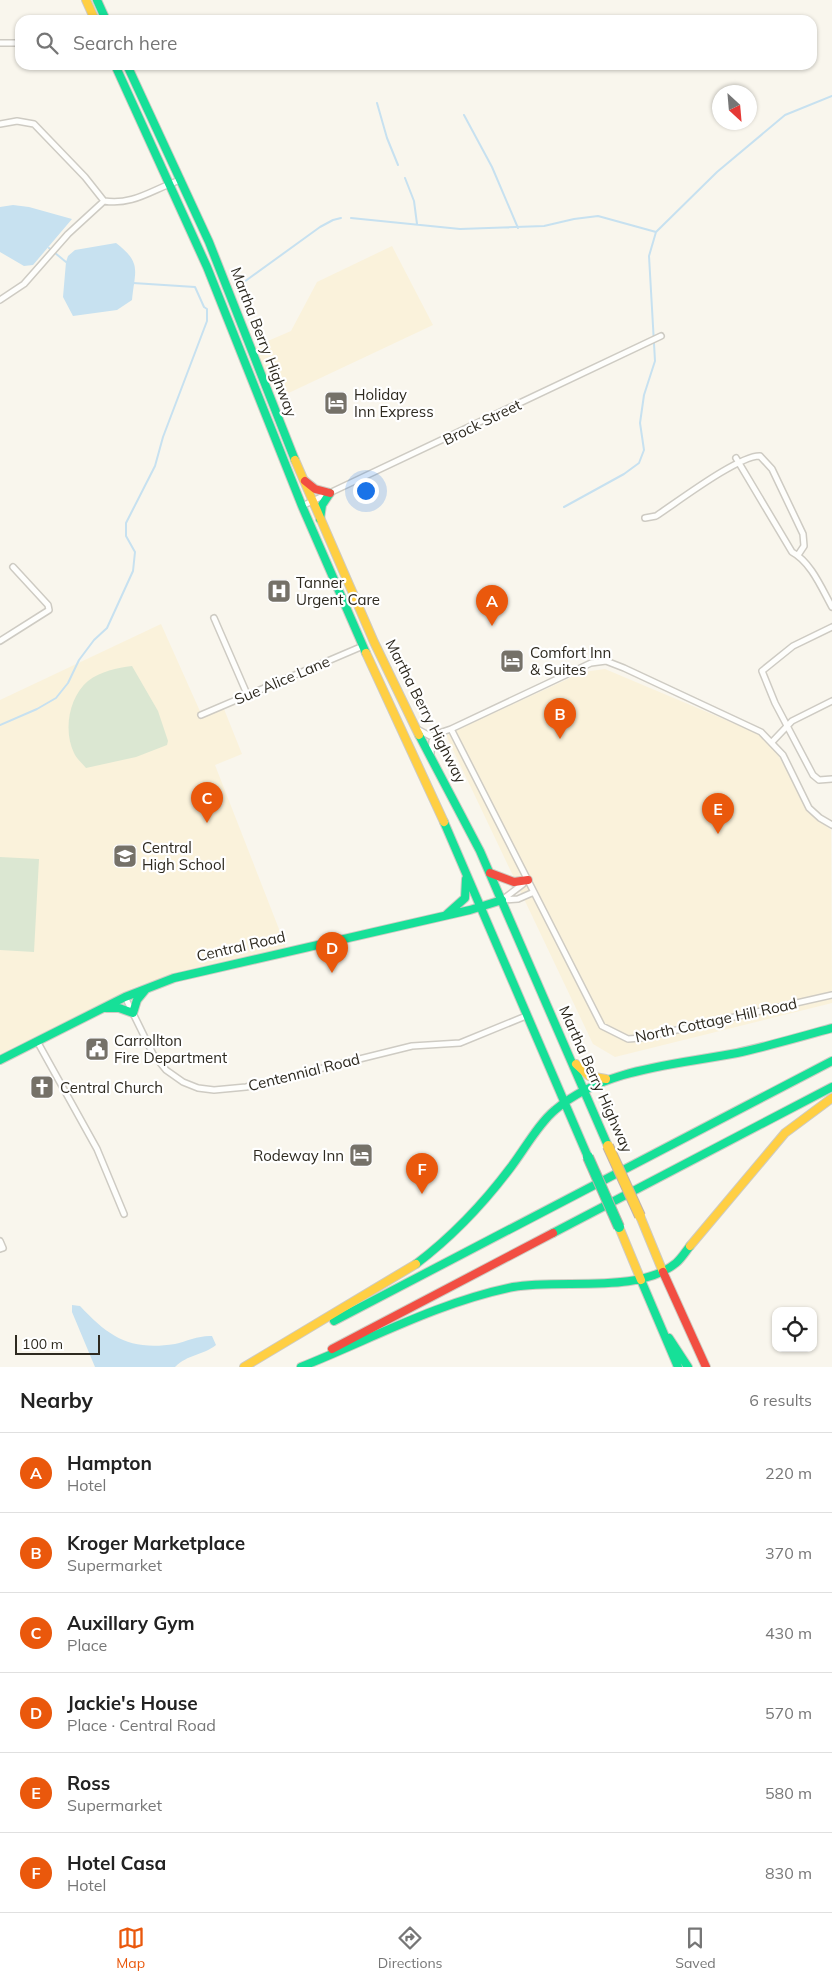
<!DOCTYPE html>
<html lang="en">
<head>
<meta charset="utf-8">
<style>
	:root { --surface:#fff; --page:#f2f2f2; --text:#222; --muted:#767676; --line:#e0e0e0; --accent:#ea580c }
	body { margin:0; font-family:Mulish,sans-serif; background:var(--page); color:var(--text) }
	.controls { position:absolute; right:15px; bottom:15px; display:grid; overflow:hidden; border-radius:10px; box-shadow:0 1px 4px #0004 }
	.controls button { width:45px; height:45px; display:grid; place-items:center; padding:0; border:0; border-bottom:1px solid var(--line); background:var(--surface); color:var(--text); font:25px sans-serif }
	.compass { position:absolute; left:712px; top:85px; width:45px; height:45px; border-radius:50%; background:var(--surface); box-shadow:0 1px 4px #0004; rotate:154deg }
	.scale { position:absolute; left:15px; bottom:12px; width:85px; box-sizing:border-box; padding-left:5px; border:2px solid #2e2a20; border-top:0; font-size:14px; line-height:18px; white-space:nowrap; color:#2e2a20; -webkit-text-stroke:4px #fff; paint-order:stroke }
	.you { position:absolute; left:365px; top:490px; width:18px; height:18px; margin:-12px; border:4px solid #fff; border-radius:50%; background:#1a73e8; box-shadow:0 0 0 8px #1a73e833 }
	.badge { display:grid; place-items:center; width:32px; height:32px; border-radius:50%; background:var(--accent); color:#fff; font-size:16px; font-weight:700 }
	.pin { position:absolute; translate:-50% -41px; filter:drop-shadow(0 1px 2px #0008) }
	.pin::after { content:''; position:absolute; top:26px; width:18px; height:15px; background:inherit; clip-path:polygon(0 0,100% 0,50% 100%) }
	.list { margin:0; padding:0; list-style:none }
	h2 { display:flex; justify-content:space-between; align-items:center; height:65px; margin:0; padding:0 20px; font-size:21px }
	h2 small { font-size:16px; font-weight:400; color:var(--muted) }
	.list li { display:grid; grid-template-columns:32px 1fr auto; gap:15px; align-items:center; box-sizing:border-box; height:80px; padding:0 20px; border-top:1px solid var(--line) }
	.list b { display:block; font-size:19px; white-space:nowrap }
	.list p { margin:0; font-size:16px; white-space:nowrap; color:var(--muted) }
	.list em { font-size:16px; font-style:normal; color:var(--muted) }
	.icon { flex:none; width:28px; height:28px; fill:none; stroke:currentColor; stroke-width:2; stroke-linecap:round; stroke-linejoin:round }
	.map { position:relative; flex:none; width:832px; height:1367px; overflow:hidden }
	.search { position:absolute; background:var(--surface); box-shadow:0 1px 4px #0004; left:15px; right:15px; top:15px; height:55px; display:flex; align-items:center; gap:12px; box-sizing:border-box; padding:0 18px; border-radius:15px; color:var(--muted); font-size:19px }
	.sheet { height:545px; background:var(--surface) }
	nav { display:flex; justify-content:space-around; align-items:center; box-sizing:border-box; height:70px; border-top:1px solid var(--line); background:var(--surface); font-size:14px; color:var(--muted) }
	nav a { display:grid; justify-items:center; gap:2px }
	nav .on { color:var(--accent) }
	.map>svg:first-child { display:block }
</style>
</head>
<body>
<div class="map">
<svg width="832" height="1367" viewBox="0 0 832 1367">
	<rect width="100%" height="100%" fill="#f9f6ed"/>
	<path fill="#faf2db" d="M 392,246 L 433,325 L 278,398 L 254,347 L 291,331 L 317,282 Z
		M 161,624 L 203,718 L 224,709 L 242,754 L 215,765 L 286,947 L 181,971 L 135,987 L 0,1054 L 0,700 Z
		M 605,669 L 759,734 L 776,751 L 810,813 L 831,830 L 832,1003 L 615,1057 L 593,1044 L 446,735 L 583,672 Z"/>
	<path fill="#dbe7d2" d="M 132,666 L 158,711 L 168,741 L 167,745 L 136,757 L 86,768 C 82,763 76,758 74,753 C 63,730 69,697 88,681 C 101,671 117,668 132,666 Z
		M 0,857 L 39,859 L 34,952 L 0,950 Z"/>
	<path fill="#c7e1f0" d="M 13,205 L 29,207 L 72,219 L 33,265 L 24,266 L 0,252 L 0,207 Z
		M 116,243 C 142,263 135,270 132,300 L 117,310 L 73,316 L 63,297 L 66,262 L 68,256 L 75,250 Z
		M 72,1305 L 80,1306 C 109,1337 130,1351 175,1344 C 187,1341 200,1335 212,1336 L 216,1345 C 202,1356 188,1354 175,1367 L 95,1367 L 72,1312 Z"/>
	<g fill="none" stroke-linecap="round" stroke-linejoin="round">
		<path stroke="#c7e1f0" stroke-width="2" d="M 377,103 L 387,138 L 398,165
			M 464,115 L 492,167 L 518,228
			M 405,178 L 414,201 L 417,224
			M 351,218 L 460,229 L 544,226 L 574,219 L 598,216 L 656,232
			M 49,248 L 66,262
			M 244,282 L 320,227 L 333,220 L 341,218
			M 564,507 L 624,474 L 639,463 L 644,450 L 640,423 L 644,395 L 655,361 L 649,256 L 656,232 L 717,172 L 785,115 L 832,96
			M 0,725 L 37,709 L 56,698 L 68,683 L 79,660 L 94,640 L 107,628 L 133,571 L 135,552 L 126,536 L 126,523 L 155,466 L 163,437 L 207,321 L 207,309 L 204,307 L 195,287 L 133,283"/>
		<g stroke="#cecbc3" stroke-width="8">
			<path id="street" d="M 0,43 L 20,43
				M 0,124 L 17,121 L 34,124 L 85,177 L 104,201 C 134,206 154,188 181,180
				M 0,300 L 24,284 L 68,234 L 104,201
				M 736,458 L 792,552 C 811,562 822,589 832,607
				M 302,506 L 661,336
				M 645,518 L 656,516 C 676,503 739,455 760,456 L 772,469 L 803,534 L 804,546 L 798,555
				M 214,618 L 247,694
				M 832,627 L 793,646 L 762,671 L 775,703 L 813,775 L 819,780 L 832,779
				M 0,641 L 49,610 L 48,605 L 13,567
				M 201,715 L 363,646
				M 419,730 L 430,736 L 451,729
				M 772,742 L 792,721 L 832,701
				M 431,753 L 432,741 L 439,734
				M 832,825 L 820,818 L 809,808 L 783,755 L 761,732 L 624,668 L 606,661 L 591,663 L 451,729 L 602,1026 L 628,1039 L 641,1038 L 832,995
				M 502,900 L 518,899 L 534,892
				M 502,900 L 523,884
				M 125,997 L 153,1054 L 166,1070 L 183,1082 L 198,1088 L 214,1090 L 246,1087 L 412,1046 L 460,1043 L 526,1016
				M 37,1041 L 97,1149 L 124,1214
				M 0,1241 L 3,1248 L 0,1249"/>
		</g>
		<g stroke="#cecbc3" stroke-width="10">
			<path id="fast" d="M 97,0 L 106,20
				M 115,65 L 207,267 L 302,506 L 366,653
				M 127,65 L 209,242 L 295,460
				M 320,519 L 322,505 L 330,493
				M 419,735 L 480,851 L 608,1146
				M 444,822 L 588,1157
				M 446,915 L 465,898 L 466,879
				M 106,1008 L 119,1008 L 133,1013 L 137,1000 L 146,989
				M 0,1060 L 125,997 L 174,978 L 470,910 L 502,900
				M 553,1233 L 832,1087
				M 416,1264 C 453,1236 484,1203 511,1167 C 524,1150 539,1123 555,1110 C 604,1068 676,1065 737,1053 C 769,1046 800,1037 832,1028
				M 641,1280 L 678,1367
				M 334,1321 L 832,1061
				M 669,1338 L 688,1367
				M 301,1367 C 371,1339 439,1302 513,1287 C 561,1278 637,1295 676,1263 C 681,1259 686,1251 690,1246"/>
		</g>
		<g stroke="#cecbc3" stroke-width="10">
			<path id="slow" d="M 86,0 L 95,20
				M 295,460 L 374,642 L 419,735
				M 366,653 L 444,822
				M 576,1064 L 589,1076 L 606,1079
				M 640,1216 L 663,1272
				M 619,1227 L 641,1280
				M 690,1246 L 785,1133 L 832,1098
				M 244,1367 L 416,1264"/>
		</g>
		<g stroke="#cecbc3" stroke-width="10">
			<path id="jam" d="M 305,481 L 315,489 L 330,493
				M 490,873 L 514,882 L 528,880
				M 663,1272 L 706,1367
				M 332,1349 L 553,1233"/>
		</g>
		<use href="#street" stroke="#fefefc" stroke-width="5"/>
		<use href="#fast" stroke="#16e098" stroke-width="8"/>
		<use href="#slow" stroke="#ffcf43" stroke-width="8"/>
		<use href="#jam" stroke="#f24e42" stroke-width="8"/>
		<g stroke="#c0b2ab" stroke-width="12" stroke-linecap="butt">
			<path id="fast-bridge" d="M 588,1157 L 619,1227"/>
		</g>
		<g stroke="#c0b2ab" stroke-width="12" stroke-linecap="butt">
			<path id="slow-bridge" d="M 608,1146 L 640,1216"/>
		</g>
		<use href="#fast-bridge" stroke="#16e098" stroke-width="10"/>
		<use href="#slow-bridge" stroke="#ffcf43" stroke-width="10"/>
	</g>
	<defs>
		<g id="hotel-square" transform="scale(1.25)"><rect x="-9" y="-9" width="18" height="18" rx="4" fill="#757168" stroke="#fff"/><path d="M-6-4.5h1.5V1H6V5H4.5V3h-9V5H-6ZM-4 0a1.8 1.8 0 1 1 3.6 0ZM.5 0V-2.5h3Q6-2.5 6 0Z" fill="#fff"/></g>
		<g id="hospital-square" transform="scale(1.25)"><rect x="-9" y="-9" width="18" height="18" rx="4" fill="#757168" stroke="#fff"/><path d="M-5-5h3v3.5h4V-5h3V5h-3V1.5h-4V5h-3Z" fill="#fff"/></g>
		<g id="school-square" transform="scale(1.25)"><rect x="-9" y="-9" width="18" height="18" rx="4" fill="#757168" stroke="#fff"/><path d="M0-5L7-2L0 1L-7-2ZM-4 1L0 2.5L4 1V4Q0 6-4 4Z" fill="#fff"/></g>
		<g id="civic-square" transform="scale(1.25)"><rect x="-9" y="-9" width="18" height="18" rx="4" fill="#757168" stroke="#fff"/><path d="M-.6-6.5H3V-4.5H.6V-3L4-1V1h2V6H-6V1h2V-1L-.6-3ZM-1.2 2.5V6h2.4V2.5Z" fill="#fff"/></g>
		<g id="church-square" transform="scale(1.25)"><rect x="-9" y="-9" width="18" height="18" rx="4" fill="#757168" stroke="#fff"/><path d="M-1.2-6h2.4v3.5h3.3v2.4h-3.3V6h-2.4V-.1h-3.3v-2.4h3.3Z" fill="#fff"/></g>
	</defs>
	<g fill-rule="evenodd">
		<use href="#hotel-square" x="336" y="403"/>
		<use href="#hospital-square" x="279" y="591"/>
		<use href="#hotel-square" x="512" y="661"/>
		<use href="#school-square" x="125" y="856"/>
		<use href="#civic-square" x="97" y="1049"/>
		<use href="#church-square" x="42" y="1087"/>
		<use href="#hotel-square" x="361" y="1155"/>
	</g>
	<g text-anchor="middle" dominant-baseline="central" stroke-width="4.5" stroke-linejoin="round" paint-order="stroke">
		<g font-size="15" fill="#2e2a20" stroke="#fff">
			<text transform="translate(264 342) rotate(69)">Martha Berry Highway</text>
			<text transform="translate(482 422) rotate(-26)">Brock Street</text>
			<text transform="translate(282 680) rotate(-23)">Sue Alice Lane</text>
			<text transform="translate(426 711) rotate(63)">Martha Berry Highway</text>
			<text transform="translate(241 946) rotate(-13)">Central Road</text>
			<text transform="translate(716 1020) rotate(-12)">North Cottage Hill Road</text>
			<text transform="translate(304 1072) rotate(-14)">Centennial Road</text>
			<text transform="translate(596 1079) rotate(66)">Martha Berry Highway</text>
		</g>
		<g font-size="15" fill="#2e2a20" stroke="#fff" text-anchor="start">
			<text x="354" y="394">Holiday<tspan x="354" dy="17">Inn Express</tspan></text>
			<text x="296" y="582">Tanner<tspan x="296" dy="17">Urgent Care</tspan></text>
			<text x="530" y="652">Comfort Inn<tspan x="530" dy="17">&amp; Suites</tspan></text>
			<text x="142" y="847">Central<tspan x="142" dy="17">High School</tspan></text>
			<text x="114" y="1040">Carrollton<tspan x="114" dy="17">Fire Department</tspan></text>
			<text x="60" y="1087">Central Church</text>
			<text x="344" y="1155" text-anchor="end">Rodeway Inn</text>
		</g>
	</g>
</svg>
<div class="controls">
<button><svg class="icon" aria-label="locate" viewBox="0 0 24 24"><circle cx="12" cy="12" r="6"/><path d="M12 2v4M12 18v4M2 12h4M18 12h4"/></svg></button>
</div>
<svg class="compass" viewBox="-18 -18 36 36"><path d="M0-13l5 13h-10z" fill="#e53935"/><path d="M0 13l5-13h-10z" fill="#767676"/></svg>
<div class="scale">100 m</div>
<div class="you"></div>
<div class="pin badge" style="left:492px;top:626px">A</div>
<div class="pin badge" style="left:560px;top:739px">B</div>
<div class="pin badge" style="left:207px;top:823px">C</div>
<div class="pin badge" style="left:332px;top:973px">D</div>
<div class="pin badge" style="left:718px;top:834px">E</div>
<div class="pin badge" style="left:422px;top:1194px">F</div>
<div class="search"><svg class="icon" aria-label="search" viewBox="0 0 24 24"><circle cx="10" cy="10" r="6"/><path d="M15 15l6 6"/></svg>Search here</div>
</div>
<section class="sheet">
<h2>Nearby<small>6 results</small></h2>
<ul class="list">
<li><span class="badge">A</span><div><b>Hampton</b><p>Hotel</p></div><em>220 m</em></li>
<li><span class="badge">B</span><div><b>Kroger Marketplace</b><p>Supermarket</p></div><em>370 m</em></li>
<li><span class="badge">C</span><div><b>Auxillary Gym</b><p>Place</p></div><em>430 m</em></li>
<li><span class="badge">D</span><div><b>Jackie's House</b><p>Place · Central Road</p></div><em>570 m</em></li>
<li><span class="badge">E</span><div><b>Ross</b><p>Supermarket</p></div><em>580 m</em></li>
<li><span class="badge">F</span><div><b>Hotel Casa</b><p>Hotel</p></div><em>830 m</em></li>
</ul>
</section>
<nav>
<a class="on"><svg class="icon" aria-label="map" viewBox="0 0 24 24"><path d="M3 6l6-2 6 2 6-2v14l-6 2-6-2-6 2zM9 4v14M15 6v14"/></svg>Map</a>
<a><svg class="icon" aria-label="directions" viewBox="0 0 24 24"><path d="M12 3l9 9-9 9-9-9zM9 14v-3h6M13 9l2 2-2 2"/></svg>Directions</a>
<a><svg class="icon" aria-label="saved" viewBox="0 0 24 24"><path d="M7 4h10v16l-5-4-5 4z"/></svg>Saved</a>
</nav>
</body>
</html>
